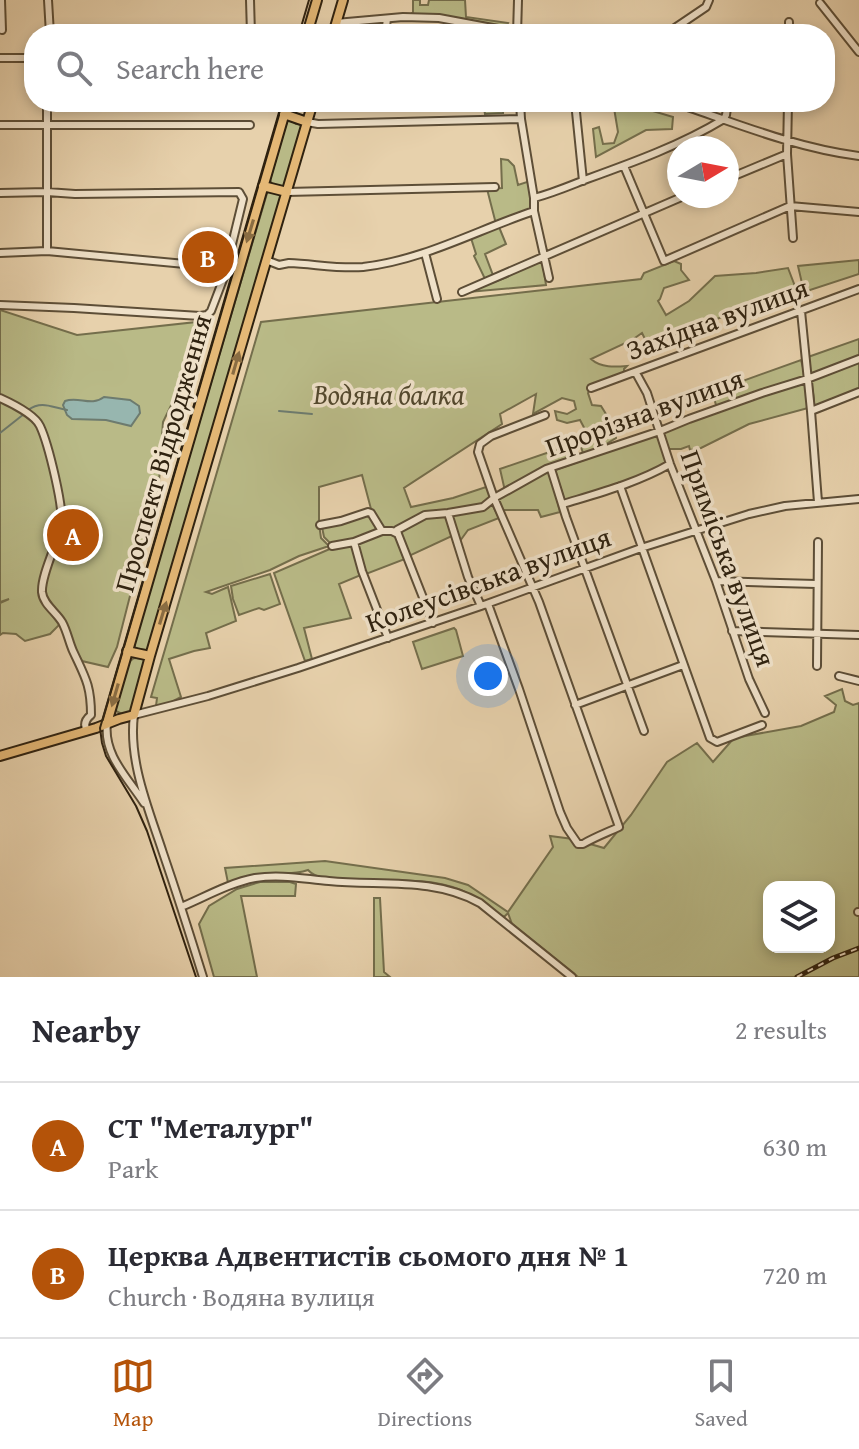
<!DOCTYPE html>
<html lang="en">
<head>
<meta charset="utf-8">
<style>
	:root { --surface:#fff; --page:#f2f2f3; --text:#2b2b33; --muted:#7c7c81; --line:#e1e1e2; --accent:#b45309 }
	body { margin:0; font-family:"Gentium Book Plus",serif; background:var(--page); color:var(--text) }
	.controls { position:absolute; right:24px; bottom:24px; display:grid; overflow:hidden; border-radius:16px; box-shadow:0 4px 12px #0003 }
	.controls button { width:72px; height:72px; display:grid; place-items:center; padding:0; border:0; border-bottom:2px solid var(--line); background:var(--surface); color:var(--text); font:40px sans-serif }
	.compass { position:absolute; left:667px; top:136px; width:72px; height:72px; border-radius:50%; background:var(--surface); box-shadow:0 4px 12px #0003; rotate:80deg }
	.you { position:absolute; left:488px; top:676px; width:28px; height:28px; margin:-20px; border:6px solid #fff; border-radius:50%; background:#1a73e8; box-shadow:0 0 0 12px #1a73e833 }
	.badge { display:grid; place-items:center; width:52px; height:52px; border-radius:50%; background:var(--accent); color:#fff; font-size:26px; font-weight:700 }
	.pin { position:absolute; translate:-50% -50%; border:4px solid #fff; box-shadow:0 2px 8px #0006 }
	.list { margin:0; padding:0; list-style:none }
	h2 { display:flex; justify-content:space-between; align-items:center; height:104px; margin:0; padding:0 32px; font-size:34px }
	h2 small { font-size:26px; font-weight:400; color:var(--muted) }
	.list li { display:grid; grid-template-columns:52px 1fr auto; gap:24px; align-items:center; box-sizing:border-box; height:128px; padding:0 32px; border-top:2px solid var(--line) }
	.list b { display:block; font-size:30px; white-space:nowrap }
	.list p { margin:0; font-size:26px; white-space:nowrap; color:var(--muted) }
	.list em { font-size:26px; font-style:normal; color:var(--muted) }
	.icon { flex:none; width:44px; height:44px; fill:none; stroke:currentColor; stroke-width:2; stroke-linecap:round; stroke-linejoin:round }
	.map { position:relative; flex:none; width:859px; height:977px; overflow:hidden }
	.search { position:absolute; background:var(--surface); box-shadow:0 4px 12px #0003; left:24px; right:24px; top:24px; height:88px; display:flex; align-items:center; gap:20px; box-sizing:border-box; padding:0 28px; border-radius:32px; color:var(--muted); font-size:30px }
	.sheet { height:360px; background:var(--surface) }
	nav { display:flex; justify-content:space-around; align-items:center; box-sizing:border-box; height:112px; border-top:2px solid var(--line); background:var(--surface); font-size:22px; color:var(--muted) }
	nav a { display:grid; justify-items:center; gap:4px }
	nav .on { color:var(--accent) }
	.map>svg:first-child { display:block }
</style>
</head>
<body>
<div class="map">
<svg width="859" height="977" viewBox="0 0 859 977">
	<rect width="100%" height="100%" fill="#e7d1ac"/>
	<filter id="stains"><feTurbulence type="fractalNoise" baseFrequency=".0025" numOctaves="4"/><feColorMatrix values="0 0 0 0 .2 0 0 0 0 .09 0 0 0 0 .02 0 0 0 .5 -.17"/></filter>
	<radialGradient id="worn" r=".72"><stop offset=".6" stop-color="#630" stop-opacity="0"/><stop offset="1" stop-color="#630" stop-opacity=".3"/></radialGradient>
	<path fill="#b9ba87" stroke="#746e4c" stroke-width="2" fill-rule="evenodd" d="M 413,0 L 420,0 L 420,5 L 428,5 L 429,0 L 465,0 L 466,17 L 508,23 L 506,27 L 409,16 L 413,12 Z
		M 355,102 L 503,102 L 503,113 L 485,114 L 484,108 L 470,106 L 355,108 Z
		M 613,102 L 639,102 L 646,104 L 646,109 L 673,117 L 672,129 L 646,130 L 596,157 L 593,129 L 599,127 L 603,144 L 614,143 L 618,132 Z
		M 288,118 L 296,124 L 304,124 L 285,187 L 273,186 L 270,180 Z
		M 501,159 L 508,160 L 514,166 L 518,185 L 530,181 L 532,211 L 496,224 L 487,189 L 502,188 Z
		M 268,190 L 283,194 L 148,650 L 138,649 L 135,647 L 135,640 Z
		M 499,227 L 506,244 L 485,254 L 494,278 L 486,281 L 474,256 L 476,254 L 471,238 Z
		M 542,258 L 546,285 L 468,292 L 507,277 Z
		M 859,260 L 859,274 L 804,292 L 798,266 Z
		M 674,261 L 681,264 L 681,270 L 689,280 L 664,288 L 660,299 L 658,301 L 666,315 L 689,301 L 715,276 L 756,273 L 788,268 L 796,289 L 648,345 L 642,333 L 632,340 L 591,359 C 601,368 615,367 627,366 L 624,369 L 624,376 L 591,388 L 588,393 L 592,405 L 601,406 L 606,414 L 606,421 L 598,425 L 600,431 L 606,429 L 615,431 L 616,438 L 593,452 L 584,456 L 579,441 L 589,437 L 580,420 L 567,423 L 557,420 L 555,411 L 567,414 L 576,409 L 574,401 L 562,398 L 533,414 L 536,394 L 500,414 L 502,424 L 404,488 L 411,507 L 453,498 L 489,486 L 492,498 L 483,505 L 451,511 L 424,513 L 395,530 L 382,529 L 371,509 L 362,475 L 319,487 L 319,524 L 321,538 L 329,546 L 299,556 L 270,570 L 206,592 L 212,594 L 228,587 L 236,621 L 206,633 L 210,648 L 194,651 L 169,659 L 181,697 L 166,705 L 156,706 L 157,698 L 151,697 L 261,322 L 641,279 L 644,273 Z
		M 0,310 L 77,335 L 206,321 L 201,344 L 163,422 L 159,482 L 117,647 L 108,667 L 82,661 L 75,649 L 66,624 L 42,601 L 59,625 L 50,634 L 25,641 L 16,634 L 3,633 L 0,635 L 0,603 L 9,599 L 0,602 Z
		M 859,339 L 859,390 L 813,409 L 814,400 L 808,357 Z
		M 801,360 L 806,379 L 717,408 L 712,392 Z
		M 805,382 L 808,408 L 749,424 L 701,448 L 690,450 L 689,446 L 681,449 L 668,449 L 661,433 L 691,420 Z
		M 658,434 L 667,461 L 653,472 L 565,502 L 555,470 Z
		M 564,447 L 570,461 L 505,491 L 500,469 Z
		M 550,470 L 560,512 L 541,517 L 538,510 L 502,510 L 496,499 Z
		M 491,502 L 499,518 L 468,530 L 460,541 L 450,514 Z
		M 369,514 L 379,531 L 356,539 L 332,545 L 324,537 L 322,527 Z
		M 426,516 L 446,516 L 452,536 L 409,556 L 399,531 Z
		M 386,533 L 391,533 L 397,535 L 405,559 L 366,574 L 357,543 Z
		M 353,544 L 361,575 L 339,584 L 351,618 L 304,628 L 312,659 L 305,661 L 274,573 L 332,548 Z
		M 270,574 L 280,604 L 264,610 L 259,608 L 239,615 L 233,599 L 231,586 Z
		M 454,628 L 456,630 L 463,656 L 422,669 L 413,642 Z
		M 134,658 L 144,659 L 146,662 L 131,713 L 122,714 L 116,711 L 115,707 L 129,662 Z
		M 842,689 L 845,701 L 853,705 L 859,703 L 859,977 L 578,977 L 512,924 L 508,913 L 504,917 C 489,909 477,897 461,890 C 429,877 390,881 356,880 C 340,879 319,882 308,870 C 295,875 283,873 268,874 C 254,874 241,878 228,883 L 225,868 L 325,861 L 445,878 L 468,885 L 508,912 L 553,847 L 550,836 L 573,839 L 604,848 L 631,815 L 667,762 L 697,743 L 713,762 L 734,738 L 801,726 L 834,712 L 836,705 L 825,696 ZM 769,887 L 829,887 L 829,947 L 769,947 Z
		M 260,882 L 290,882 L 296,884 L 295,896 L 241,896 L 257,977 L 214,977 L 199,924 L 209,906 L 237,889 Z
		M 374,898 L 380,898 L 384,972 L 390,977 L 374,977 Z"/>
	<path fill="#97b6af" stroke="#6d7b6f" stroke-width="2" d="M 104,397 L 130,400 L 139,406 L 140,413 L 131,426 L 106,420 L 72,419 L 67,415 L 63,405 L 65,401 C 79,396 91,407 104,397 Z"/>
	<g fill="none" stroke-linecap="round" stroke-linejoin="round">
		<path stroke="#6d7b6f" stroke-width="2" d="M 28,410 C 42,400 53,408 67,410
			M 279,411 L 312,414
			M 0,433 L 24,414"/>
		<g stroke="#5d4e37" stroke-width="10">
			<path id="minor" d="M 1,0 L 2,30
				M 48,0 L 50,34
				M 250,0 L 251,34
				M 820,3 L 859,52
				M 336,23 L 403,17 L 439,18 L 525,34
				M 385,34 L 387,19
				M 517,34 L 518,0
				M 666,34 L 706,7 L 709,0
				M 789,34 L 789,22
				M 0,58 L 34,58
				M 47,102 L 47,251
				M 520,102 L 521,119 L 534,198 L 534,211 L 549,278
				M 575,102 L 583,181
				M 673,102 C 733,122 795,148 859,156
				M 788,102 L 787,154 L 793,238
				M 307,122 L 318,124 L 521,119
				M 0,125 L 250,125
				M 624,166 L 664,261 L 790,206
				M 727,179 L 787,154
				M 287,192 L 495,187
				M 0,193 L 47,192 L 75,194 L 239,192 L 243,199 L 224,277 L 211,311 L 207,315 L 200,316 L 74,308 L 0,305
				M 534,198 C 553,193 569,186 587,179 C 634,162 681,145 724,119 L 726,115 L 728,102
				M 790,206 L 859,212
				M 0,253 L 47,251 L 185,264 L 226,264 L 238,269
				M 425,253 L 437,299
				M 266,260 L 279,265 L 289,263 C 314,264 339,269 363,267 C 424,260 477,230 534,211
				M 462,292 L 684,196
				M 801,311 L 811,411 L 818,502
				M 636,373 L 647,393 L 670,464 L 716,581 L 749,679 L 765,713
				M 591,388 L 859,289
				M 0,398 C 11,403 35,415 40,426 C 48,443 65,510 61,527 C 57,544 41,575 42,592 C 43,604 56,612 62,622 C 67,631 69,642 73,651 C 85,677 91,685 91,715 C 86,719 83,724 87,731
				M 811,411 L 859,392
				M 551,469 L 566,517 L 644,731
				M 620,486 L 710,738 L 717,742 L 762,725
				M 563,504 C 599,493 637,483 670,464
				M 448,513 L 468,577 L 481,606
				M 320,525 L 341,521 L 368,512 L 371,513 L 382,531
				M 398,534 L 433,623
				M 354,542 L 362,571 L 388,638
				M 332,546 L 354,542 L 382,531 L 392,531 L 398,534 L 397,530 L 425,515 L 448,513 L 483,507 L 494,498 L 546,469 L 660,431 L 689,419 L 762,393 L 807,379 L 859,359
				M 716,581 L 816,584
				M 488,604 L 519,689 L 560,812 L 567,828 L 578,844 L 583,844 C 595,837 606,833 619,827 L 539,602 L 494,498 L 478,452 L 480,444 L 491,436 L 545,415
				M 732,631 L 859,635
				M 817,666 L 818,542
				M 839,676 L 859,681
				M 575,705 L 683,665
				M 107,723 C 103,755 128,778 144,803
				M 181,907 C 205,897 229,883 255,878 C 281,874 304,879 329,881 C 381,886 433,877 480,903 L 572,977
				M 858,912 L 859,912
				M 203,977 C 190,935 177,894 163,853 C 149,810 128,761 134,715 L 208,696 L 298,668 L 481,606 L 641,548 L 749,514 L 785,506 L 859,499"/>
		</g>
		<g stroke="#2f2210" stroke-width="12">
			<path id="major" d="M 307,34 L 317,0
				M 333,34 L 343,0
				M 284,114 L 307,122
				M 263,186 L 287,192
				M 127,651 L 150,656
				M 107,723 L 288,102
				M 0,756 L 96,728 L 119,719 L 134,715 L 150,656 L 313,102"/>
		</g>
		<use href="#minor" stroke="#efe1c9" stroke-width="6"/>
		<use href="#major" stroke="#e4b876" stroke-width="8"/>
		<path stroke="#2f2210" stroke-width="2" d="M 299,34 L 309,0
			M 196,977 L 147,831 L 136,806 L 106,756 L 102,743 L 100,728 L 282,102"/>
		<g stroke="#2f2210" stroke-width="5">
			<path id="rail" d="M 797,977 L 833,958 L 859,948"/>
		</g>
		<use href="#rail" stroke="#efe1c9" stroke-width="2" stroke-dasharray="6" stroke-linecap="butt"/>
	</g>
	<defs><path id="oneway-solid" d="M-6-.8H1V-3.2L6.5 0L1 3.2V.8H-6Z" transform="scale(2)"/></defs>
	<g fill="#8a6d43">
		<use href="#oneway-solid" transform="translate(250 231) rotate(107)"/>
		<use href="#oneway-solid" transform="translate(236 363) rotate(-74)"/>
		<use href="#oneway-solid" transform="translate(163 613) rotate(-73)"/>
		<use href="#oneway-solid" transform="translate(115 695) rotate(106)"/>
	</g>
	<g text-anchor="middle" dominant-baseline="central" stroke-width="7" stroke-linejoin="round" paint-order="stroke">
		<g font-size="28" fill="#2f2210" stroke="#efe1c9">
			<text transform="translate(717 318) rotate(-20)">Західна вулиця</text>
			<text transform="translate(644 412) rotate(-20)">Прорізна вулиця</text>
			<text transform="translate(162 453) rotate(-74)">Проспект Відродження</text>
			<text transform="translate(729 558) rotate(70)">Приміська вулиця</text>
			<text transform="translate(488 579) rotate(-20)">Колеусівська вулиця</text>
		</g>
		<g font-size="28" font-style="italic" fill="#52482e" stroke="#efe1c9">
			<text x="389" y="393">Водяна балка</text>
		</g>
	</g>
	<rect width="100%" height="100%" filter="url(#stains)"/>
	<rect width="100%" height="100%" fill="url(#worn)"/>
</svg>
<div class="controls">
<button><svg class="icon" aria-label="layers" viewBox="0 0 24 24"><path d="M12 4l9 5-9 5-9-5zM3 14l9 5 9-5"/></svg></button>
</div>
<svg class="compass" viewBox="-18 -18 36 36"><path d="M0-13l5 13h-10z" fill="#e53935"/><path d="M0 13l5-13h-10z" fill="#7c7c81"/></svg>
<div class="you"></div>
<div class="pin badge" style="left:73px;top:535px">A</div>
<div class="pin badge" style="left:208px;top:257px">B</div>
<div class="search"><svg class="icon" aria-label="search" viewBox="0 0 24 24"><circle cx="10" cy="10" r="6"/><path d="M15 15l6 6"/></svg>Search here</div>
</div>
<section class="sheet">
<h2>Nearby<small>2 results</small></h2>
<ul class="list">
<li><span class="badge">A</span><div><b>СТ &quot;Металург&quot;</b><p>Park</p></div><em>630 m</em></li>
<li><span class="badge">B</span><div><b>Церква Адвентистів сьомого дня № 1</b><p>Church · Водяна вулиця</p></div><em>720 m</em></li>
</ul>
</section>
<nav>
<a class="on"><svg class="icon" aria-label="map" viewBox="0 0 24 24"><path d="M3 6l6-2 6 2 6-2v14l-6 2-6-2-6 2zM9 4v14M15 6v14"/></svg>Map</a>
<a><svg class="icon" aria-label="directions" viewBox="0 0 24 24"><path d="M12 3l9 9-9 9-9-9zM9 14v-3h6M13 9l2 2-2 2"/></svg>Directions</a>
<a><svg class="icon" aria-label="saved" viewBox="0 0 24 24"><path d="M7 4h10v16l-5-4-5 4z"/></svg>Saved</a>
</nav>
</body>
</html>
